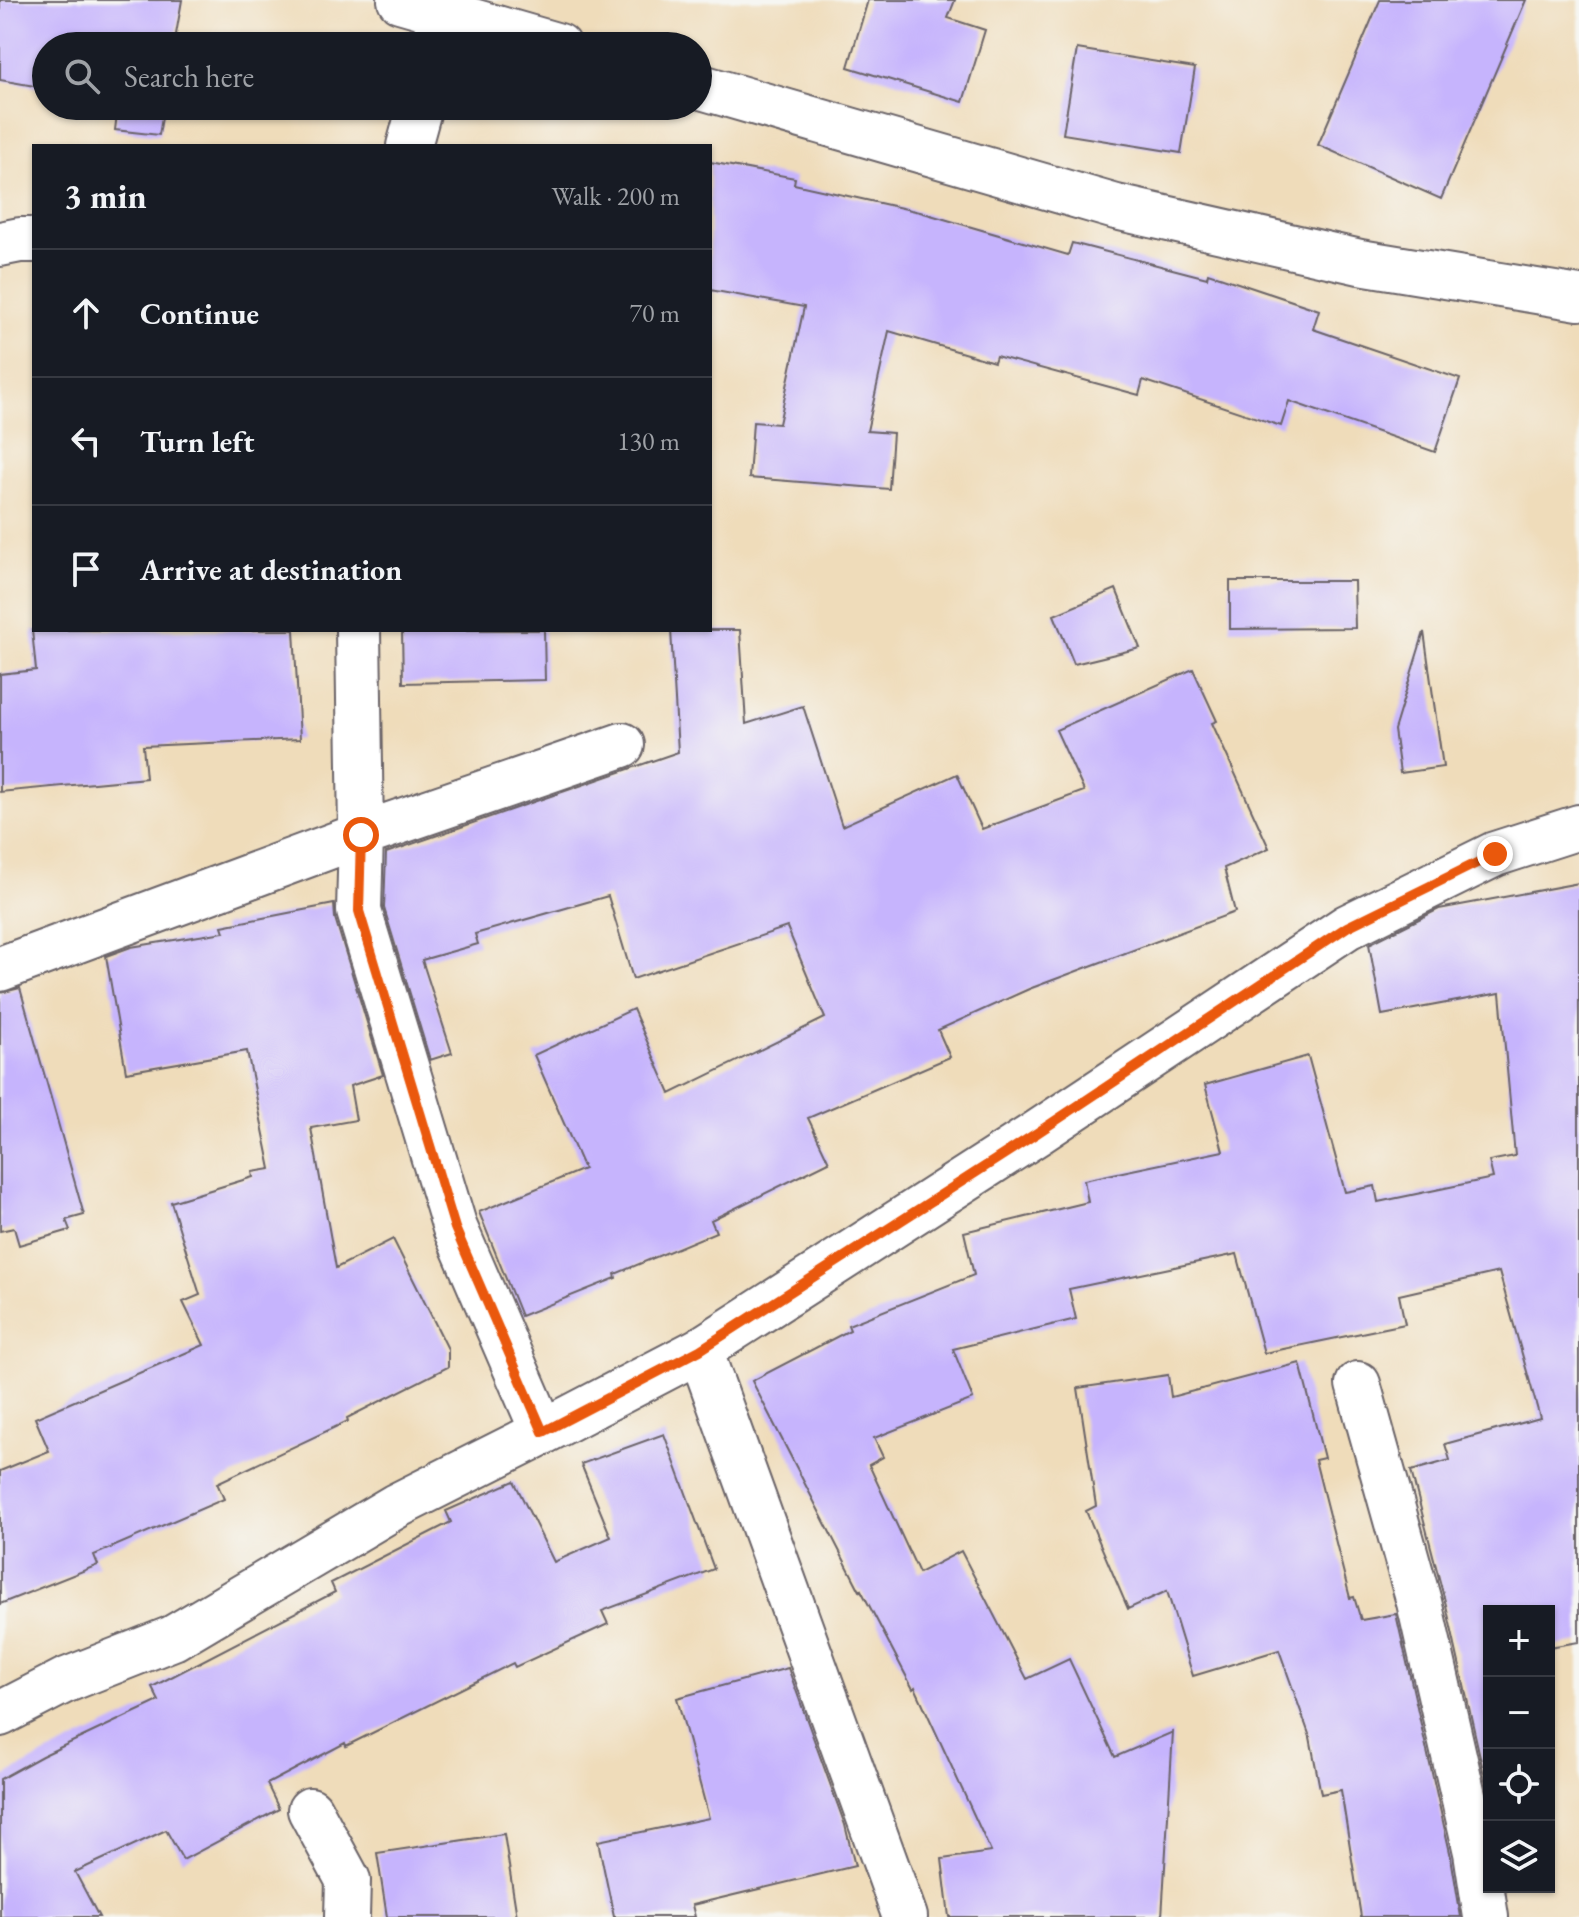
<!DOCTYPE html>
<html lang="en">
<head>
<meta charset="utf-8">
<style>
	:root { --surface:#171b24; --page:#242831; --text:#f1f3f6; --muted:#9ea1a6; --line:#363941 }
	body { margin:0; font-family:"EB Garamond",serif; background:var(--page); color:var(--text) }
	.controls { position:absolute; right:24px; bottom:24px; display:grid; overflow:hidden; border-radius:0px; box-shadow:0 2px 6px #0004 }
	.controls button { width:72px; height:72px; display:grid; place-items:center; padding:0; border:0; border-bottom:2px solid var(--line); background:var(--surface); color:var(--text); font:40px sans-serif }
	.stop { position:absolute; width:24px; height:24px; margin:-18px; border:6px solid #ea580c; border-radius:50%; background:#fff }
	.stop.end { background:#ea580c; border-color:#fff; box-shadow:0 2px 8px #0008 }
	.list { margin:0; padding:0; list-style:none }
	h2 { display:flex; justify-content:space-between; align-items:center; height:104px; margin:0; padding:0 32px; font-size:34px }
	h2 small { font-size:26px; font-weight:400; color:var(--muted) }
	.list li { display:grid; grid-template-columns:52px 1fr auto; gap:24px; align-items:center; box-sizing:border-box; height:128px; padding:0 32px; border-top:2px solid var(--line) }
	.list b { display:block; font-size:30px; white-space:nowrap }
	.list em { font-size:26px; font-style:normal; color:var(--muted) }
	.icon { flex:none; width:44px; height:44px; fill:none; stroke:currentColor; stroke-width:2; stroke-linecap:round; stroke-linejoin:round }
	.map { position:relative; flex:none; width:1579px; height:1917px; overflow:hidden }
	.search { position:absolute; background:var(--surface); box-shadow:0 2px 6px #0004; left:32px; top:32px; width:680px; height:88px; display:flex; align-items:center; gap:20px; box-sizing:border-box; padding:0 28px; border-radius:44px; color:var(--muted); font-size:30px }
	.panel { position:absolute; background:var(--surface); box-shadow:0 2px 6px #0004; left:32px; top:144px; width:680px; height:488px; border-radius:0px }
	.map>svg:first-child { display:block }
</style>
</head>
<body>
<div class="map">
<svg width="1579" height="1917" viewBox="0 0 1579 1917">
	<rect width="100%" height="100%" fill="#f6f6f2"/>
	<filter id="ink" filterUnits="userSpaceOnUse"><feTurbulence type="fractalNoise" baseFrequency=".0125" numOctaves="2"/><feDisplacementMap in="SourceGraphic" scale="16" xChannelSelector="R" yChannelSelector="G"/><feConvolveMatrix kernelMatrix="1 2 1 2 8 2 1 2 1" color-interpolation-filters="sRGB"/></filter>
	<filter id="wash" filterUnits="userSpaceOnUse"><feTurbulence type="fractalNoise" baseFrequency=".006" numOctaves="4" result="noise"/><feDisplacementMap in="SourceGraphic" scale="32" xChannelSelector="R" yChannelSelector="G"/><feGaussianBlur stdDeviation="1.8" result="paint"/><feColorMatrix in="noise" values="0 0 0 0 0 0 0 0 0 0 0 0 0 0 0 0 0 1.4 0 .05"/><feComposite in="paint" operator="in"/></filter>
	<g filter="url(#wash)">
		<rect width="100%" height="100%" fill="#efdcba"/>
		<g id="blocks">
			<path fill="#c6b4fd" d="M 0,0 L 182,0 L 174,46 L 46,46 L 46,88 L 0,80 Z
				M 868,0 L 955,0 L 948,18 L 985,30 L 963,102 L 848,67 Z
				M 1380,0 L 1526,0 L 1441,199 L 1318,145 Z
				M 1077,49 L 1195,68 L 1181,153 L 1063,134 Z
				M 118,106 L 164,106 L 159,135 L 115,130 Z
				M 710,162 L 795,178 L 794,184 L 920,212 L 1068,255 L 1072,243 L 1207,278 L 1208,273 L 1319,310 L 1313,329 L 1460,379 L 1435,452 L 1289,401 L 1281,426 L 1143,380 L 1139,395 L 996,356 L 994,362 L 889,331 L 867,431 L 893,433 L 889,489 L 749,478 L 753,422 L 779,424 L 804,307 L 710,290 Z
				M 1230,581 L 1354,581 L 1355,628 L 1230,629 Z
				M 1116,589 L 1140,648 L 1074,664 L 1054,615 Z
				M 32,630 L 294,630 L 300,739 L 143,746 L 146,778 L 0,792 L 0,674 L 36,670 Z
				M 402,630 L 544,630 L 545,680 L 403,683 Z
				M 671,630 L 740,630 L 746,724 L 803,706 L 842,826 L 957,774 L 982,829 L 1084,791 L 1056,730 L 1193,669 L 1217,721 L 1212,723 L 1269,848 L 1224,868 L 1235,912 L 1029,989 L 938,1030 L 950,1057 L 808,1118 L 829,1162 L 711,1220 L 716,1232 L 615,1274 L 616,1278 L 521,1316 L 479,1212 L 584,1169 L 534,1055 L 633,1009 L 670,1094 L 825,1018 L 787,927 L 633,979 L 608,896 L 475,934 L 478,944 L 422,960 L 452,1053 L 430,1060 L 384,908 L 386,853 L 678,752 Z
				M 1424,632 L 1443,767 L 1400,773 L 1394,730 Z
				M 1579,883 L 1579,1642 L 1549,1647 L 1549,1611 L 1489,1611 L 1489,1797 L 1446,1605 L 1411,1471 L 1450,1460 L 1445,1444 L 1540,1418 L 1499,1272 L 1399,1295 L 1405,1324 L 1264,1353 L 1237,1254 L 1069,1289 L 1076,1319 L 953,1349 L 973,1399 L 874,1438 L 883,1457 L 869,1465 L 919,1573 L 961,1551 L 1027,1679 L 1069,1659 L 1115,1757 L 1173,1732 L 1162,1917 L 949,1917 L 942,1859 L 991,1852 L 915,1687 L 913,1689 L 861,1590 L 860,1591 L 752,1381 L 850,1330 L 848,1325 L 974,1275 L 964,1232 L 1088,1202 L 1084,1180 L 1223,1151 L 1205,1085 L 1308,1056 L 1345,1192 L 1375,1186 L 1378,1202 L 1493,1178 L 1489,1161 L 1515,1156 L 1500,993 L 1382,1015 L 1369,944 L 1439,909 Z
				M 334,904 L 335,918 L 383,1075 L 350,1086 L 356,1120 L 311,1128 L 336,1268 L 393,1239 L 448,1349 L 448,1367 L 347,1418 L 348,1421 L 217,1483 L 224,1499 L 94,1555 L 98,1565 L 0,1604 L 0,1471 L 49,1451 L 35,1418 L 204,1345 L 183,1302 L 200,1295 L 171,1202 L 253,1177 L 252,1172 L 271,1169 L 247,1051 L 126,1072 L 106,956 L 131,947 L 224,932 L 222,926 Z
				M 20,988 L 84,1215 L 66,1220 L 70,1230 L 19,1245 L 14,1228 L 0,1231 L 0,993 Z
				M 1300,1363 L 1324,1458 L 1315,1460 L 1350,1598 L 1354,1597 L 1361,1620 L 1396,1614 L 1451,1857 L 1461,1917 L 1361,1917 L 1341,1790 L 1321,1794 L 1310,1737 L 1279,1650 L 1193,1676 L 1167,1591 L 1128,1609 L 1086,1511 L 1096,1506 L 1078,1388 L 1168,1375 L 1171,1397 Z
				M 664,1434 L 714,1569 L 602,1611 L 608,1624 L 515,1667 L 513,1663 L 346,1746 L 345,1743 L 267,1784 L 279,1809 L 183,1860 L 166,1830 L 75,1872 L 99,1917 L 0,1917 L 0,1779 L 42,1756 L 159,1701 L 152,1687 L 335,1592 L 331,1583 L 451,1522 L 446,1511 L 514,1481 L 554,1562 L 611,1537 L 581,1464 Z
				M 788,1668 L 845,1825 L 855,1866 L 692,1905 L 695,1917 L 614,1917 L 598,1841 L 709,1818 L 677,1698 Z
				M 504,1834 L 517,1917 L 387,1917 L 377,1853 Z"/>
		</g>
	</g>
	<g filter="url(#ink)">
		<use href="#blocks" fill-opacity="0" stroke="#6a6367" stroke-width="2"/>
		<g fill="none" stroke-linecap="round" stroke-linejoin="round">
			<g stroke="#6a6367" stroke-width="48">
				<path id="minor" d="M 400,0 L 559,46
					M 430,46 L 447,13
					M 698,86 L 1116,207 L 1360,262 L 1579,298
					M 409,146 L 420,106
					M 0,244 L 20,240 L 34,240
					M 358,630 L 361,835 L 359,911 L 455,1228 L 543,1432
					M 0,969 L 361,835 L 622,745
					M 700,1350 L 905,1917
					M 1358,1384 L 1419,1602 L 1476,1852 L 1486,1917
					M 0,1714 L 64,1681 L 173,1638 L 396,1506 L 543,1432 L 700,1350 L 1037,1133 L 1347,927 L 1495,854 L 1579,827
					M 310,1810 L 348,1880 L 347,1917"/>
			</g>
			<use href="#minor" stroke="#fff" stroke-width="44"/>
		</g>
	</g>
	<g fill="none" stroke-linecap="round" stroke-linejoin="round" filter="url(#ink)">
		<path stroke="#ea580c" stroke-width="10" d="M 361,835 L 359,911 L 455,1228 L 543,1432 L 700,1350 L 1037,1133 L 1347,927 L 1495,854"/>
	</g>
</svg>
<div class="controls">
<button>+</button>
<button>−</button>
<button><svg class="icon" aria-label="locate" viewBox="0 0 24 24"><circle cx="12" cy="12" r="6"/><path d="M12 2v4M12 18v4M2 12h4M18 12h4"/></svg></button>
<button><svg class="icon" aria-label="layers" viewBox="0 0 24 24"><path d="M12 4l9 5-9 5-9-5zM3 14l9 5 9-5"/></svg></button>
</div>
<div class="stop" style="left:361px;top:835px"></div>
<div class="stop end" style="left:1495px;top:854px"></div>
<div class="search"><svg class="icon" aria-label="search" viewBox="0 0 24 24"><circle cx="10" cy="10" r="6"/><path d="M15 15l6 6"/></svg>Search here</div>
<section class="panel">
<h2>3 min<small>Walk · 200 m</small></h2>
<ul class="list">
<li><svg class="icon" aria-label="ahead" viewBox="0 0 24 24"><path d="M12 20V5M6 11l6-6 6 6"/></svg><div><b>Continue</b></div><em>70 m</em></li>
<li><svg class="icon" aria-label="left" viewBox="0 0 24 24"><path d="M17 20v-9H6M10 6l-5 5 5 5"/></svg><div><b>Turn left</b></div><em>130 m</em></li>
<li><svg class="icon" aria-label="arrive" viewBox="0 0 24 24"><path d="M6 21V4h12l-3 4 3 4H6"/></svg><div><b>Arrive at destination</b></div></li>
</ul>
</section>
</div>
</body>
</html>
